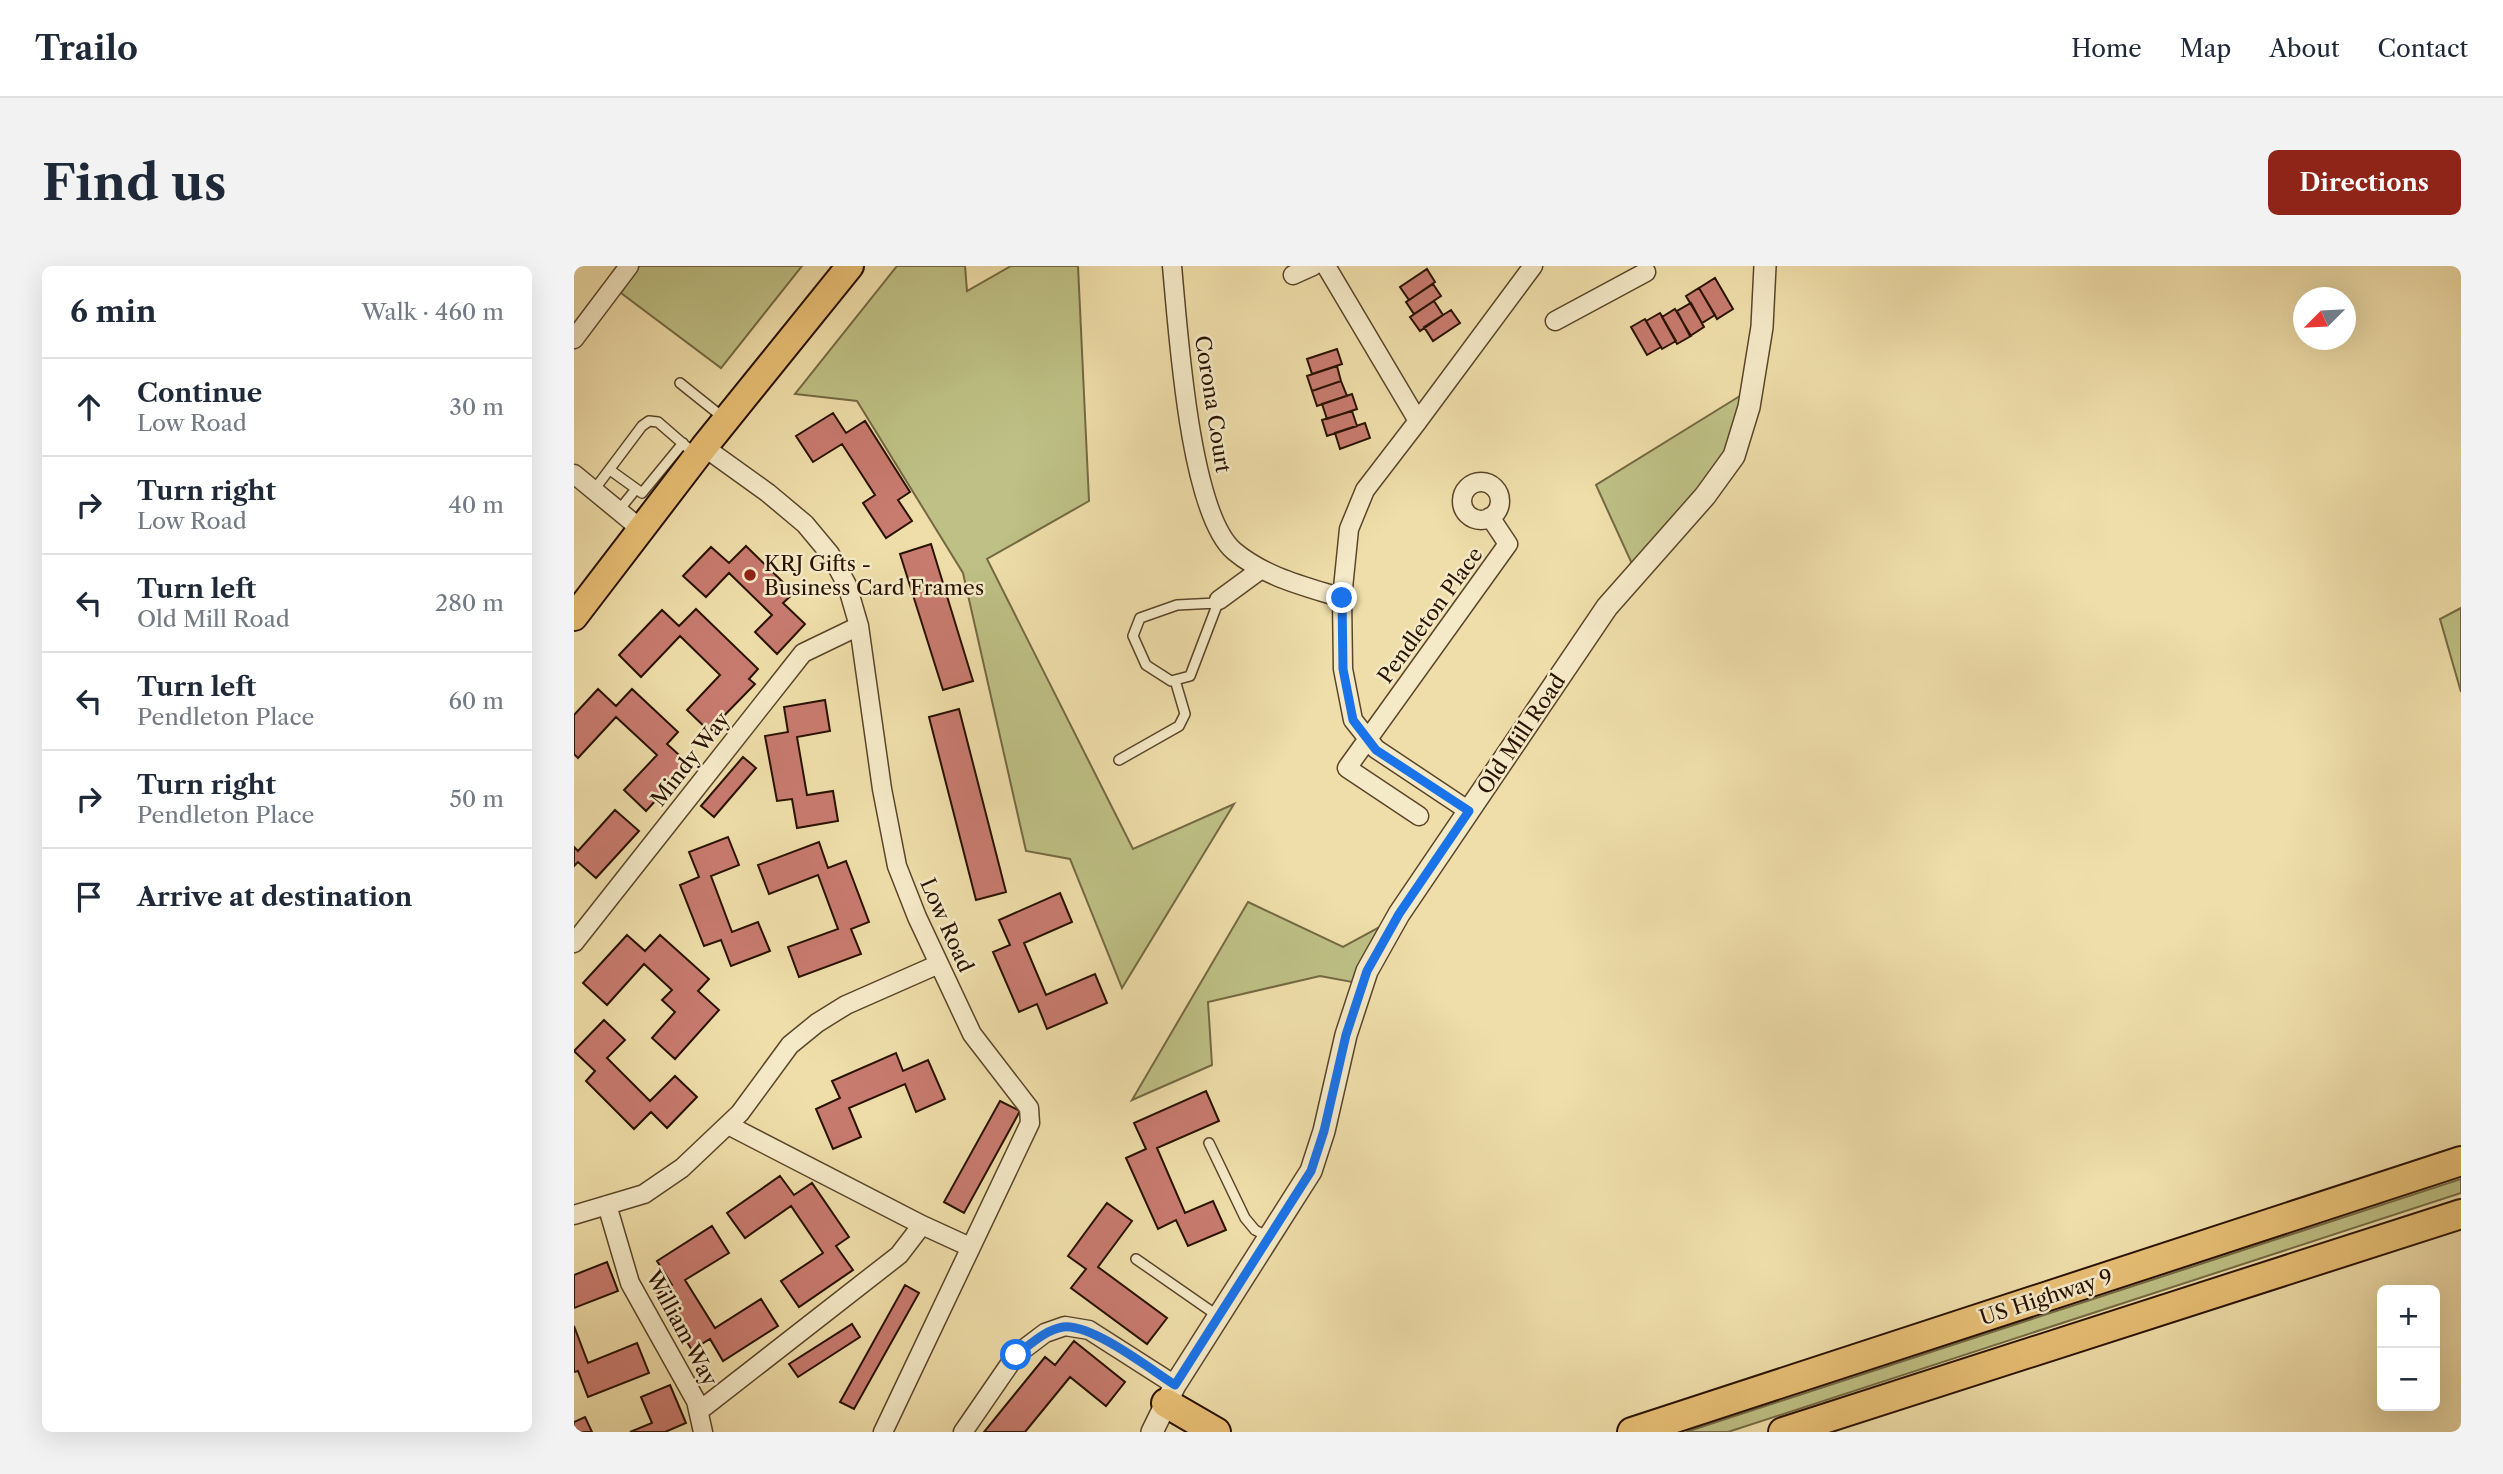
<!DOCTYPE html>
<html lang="en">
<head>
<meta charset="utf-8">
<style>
	:root { --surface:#fff; --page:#f2f2f3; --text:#1f2937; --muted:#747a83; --line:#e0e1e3; --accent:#8f2418 }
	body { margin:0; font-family:"Libre Caslon Text",serif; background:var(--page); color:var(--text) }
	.controls { position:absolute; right:21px; bottom:21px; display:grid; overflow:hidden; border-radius:10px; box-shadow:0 7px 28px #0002 }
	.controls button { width:63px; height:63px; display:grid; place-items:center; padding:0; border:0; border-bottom:2px solid var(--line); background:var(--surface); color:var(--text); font:35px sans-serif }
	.compass { position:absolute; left:1719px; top:21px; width:63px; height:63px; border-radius:50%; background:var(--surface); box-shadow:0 7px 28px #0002; rotate:246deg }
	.stop { position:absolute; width:21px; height:21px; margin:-16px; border:5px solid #1a73e8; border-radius:50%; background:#fff }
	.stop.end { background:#1a73e8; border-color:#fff; box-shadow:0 2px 7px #0008 }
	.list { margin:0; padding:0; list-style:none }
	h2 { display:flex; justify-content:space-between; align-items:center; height:91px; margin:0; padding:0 28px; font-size:30px }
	h2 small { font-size:23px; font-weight:400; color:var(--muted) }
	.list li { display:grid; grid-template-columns:46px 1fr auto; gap:21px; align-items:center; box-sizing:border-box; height:98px; padding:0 28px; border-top:2px solid var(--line) }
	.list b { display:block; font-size:26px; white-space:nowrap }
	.list p { margin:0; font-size:23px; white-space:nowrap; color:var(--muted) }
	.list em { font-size:23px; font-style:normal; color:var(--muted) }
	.icon { flex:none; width:38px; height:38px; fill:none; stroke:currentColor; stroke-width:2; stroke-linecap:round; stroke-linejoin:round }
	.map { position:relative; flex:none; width:1887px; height:1166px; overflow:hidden; border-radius:10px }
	header { display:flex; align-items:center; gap:42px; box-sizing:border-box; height:98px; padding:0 35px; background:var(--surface); border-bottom:2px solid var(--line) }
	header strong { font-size:33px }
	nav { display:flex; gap:38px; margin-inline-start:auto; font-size:24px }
	.intro { display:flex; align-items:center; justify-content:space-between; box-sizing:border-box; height:168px; padding:0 42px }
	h1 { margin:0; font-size:49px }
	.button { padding:18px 32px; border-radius:10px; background:var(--accent); color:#fff; font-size:24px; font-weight:700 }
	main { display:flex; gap:42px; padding:0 42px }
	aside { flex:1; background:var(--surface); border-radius:10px; box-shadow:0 7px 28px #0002 }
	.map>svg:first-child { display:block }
</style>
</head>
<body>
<header>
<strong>Trailo</strong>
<nav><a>Home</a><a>Map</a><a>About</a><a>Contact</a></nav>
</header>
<div class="intro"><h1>Find us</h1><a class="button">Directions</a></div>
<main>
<aside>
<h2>6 min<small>Walk · 460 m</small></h2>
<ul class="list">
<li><svg class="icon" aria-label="ahead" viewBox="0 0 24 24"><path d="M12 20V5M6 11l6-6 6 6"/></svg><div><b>Continue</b><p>Low Road</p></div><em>30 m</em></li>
<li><svg class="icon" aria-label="right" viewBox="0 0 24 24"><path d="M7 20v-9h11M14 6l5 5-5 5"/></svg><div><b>Turn right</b><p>Low Road</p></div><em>40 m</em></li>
<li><svg class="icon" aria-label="left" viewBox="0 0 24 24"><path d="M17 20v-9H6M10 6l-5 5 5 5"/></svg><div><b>Turn left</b><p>Old Mill Road</p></div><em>280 m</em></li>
<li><svg class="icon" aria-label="left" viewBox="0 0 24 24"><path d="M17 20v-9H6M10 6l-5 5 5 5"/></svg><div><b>Turn left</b><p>Pendleton Place</p></div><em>60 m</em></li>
<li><svg class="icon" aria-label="right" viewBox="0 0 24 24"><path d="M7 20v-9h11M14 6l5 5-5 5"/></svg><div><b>Turn right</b><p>Pendleton Place</p></div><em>50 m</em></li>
<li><svg class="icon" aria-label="arrive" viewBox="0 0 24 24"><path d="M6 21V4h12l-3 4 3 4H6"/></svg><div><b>Arrive at destination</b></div></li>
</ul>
</aside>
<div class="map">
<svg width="1887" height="1166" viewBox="0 0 1887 1166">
	<rect width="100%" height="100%" fill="#efdeaa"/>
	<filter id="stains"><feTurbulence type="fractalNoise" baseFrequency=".00286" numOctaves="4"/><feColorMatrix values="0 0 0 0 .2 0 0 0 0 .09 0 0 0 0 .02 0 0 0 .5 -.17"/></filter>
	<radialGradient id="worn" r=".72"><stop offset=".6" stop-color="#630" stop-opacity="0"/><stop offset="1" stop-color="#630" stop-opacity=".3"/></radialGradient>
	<path fill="#bec085" stroke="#746942" stroke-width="2" d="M 65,0 L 228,0 L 147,102 L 47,27 Z
		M 323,0 L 391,0 L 393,25 L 437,0 L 504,0 L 515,235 L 413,293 L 559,583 L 660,538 L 548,722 L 496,593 L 452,585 L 389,307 L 283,135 L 221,128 Z
		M 1174,125 L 1155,180 L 1126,225 L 1059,300 L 1022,219 Z
		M 1887,342 L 1887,426 L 1866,353 Z
		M 674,636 L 769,681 L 811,658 L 778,716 L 746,710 L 634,736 L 638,799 L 558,834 Z
		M 1887,913 L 1887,927 L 1154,1166 L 1112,1166 Z"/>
	<path fill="#c87b6f" stroke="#291200" stroke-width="2" d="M 853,3 L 861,16 L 835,34 L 826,21 Z
		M 1141,12 L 1159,43 L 1143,53 L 1125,22 Z
		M 859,18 L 867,30 L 840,48 L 832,36 Z
		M 1125,22 L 1141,49 L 1128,57 L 1112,30 Z
		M 860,35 L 869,49 L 846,65 L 836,51 Z
		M 1117,37 L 1130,61 L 1116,70 L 1103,45 Z
		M 1101,43 L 1117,70 L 1103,78 L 1088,51 Z
		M 877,44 L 886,57 L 859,75 L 850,61 Z
		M 1086,47 L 1102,75 L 1088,83 L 1072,55 Z
		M 1071,53 L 1087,81 L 1073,89 L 1057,61 Z
		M 763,83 L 768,98 L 738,108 L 733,93 Z
		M 763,100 L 767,115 L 738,125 L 733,110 Z
		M 767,115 L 773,130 L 743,140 L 738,125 Z
		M 778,128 L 783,143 L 753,153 L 748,138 Z
		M 778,145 L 783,160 L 753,170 L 748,154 Z
		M 259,147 L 272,167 L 291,155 L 336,226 L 324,234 L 338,255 L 312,272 L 289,237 L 301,229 L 268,178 L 239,196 L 222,170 Z
		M 791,157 L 796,172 L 766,183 L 761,167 Z
		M 357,278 L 399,415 L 369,424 L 326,288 Z
		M 172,280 L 220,327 L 209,337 L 231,358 L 203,388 L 181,366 L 198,349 L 155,307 L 132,331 L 109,310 L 137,281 L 155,297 Z
		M 122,343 L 184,403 L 175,413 L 181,418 L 135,465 L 113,444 L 146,409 L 106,370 L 67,411 L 45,389 L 88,344 L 105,360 Z
		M 24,423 L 42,440 L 58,423 L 104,466 L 93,478 L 115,498 L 72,545 L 50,524 L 83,489 L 42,451 L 4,492 L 0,488 L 0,449 Z
		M 251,434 L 256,465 L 223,471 L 233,529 L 259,525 L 264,555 L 223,562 L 218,533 L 203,535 L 191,470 L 214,466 L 210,441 Z
		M 385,443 L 432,626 L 402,634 L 355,451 Z
		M 169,491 L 182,502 L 140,551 L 127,540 Z
		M 41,544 L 65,565 L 22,612 L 4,596 L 0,600 L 0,581 L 4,585 Z
		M 154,571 L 165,599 L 137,610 L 158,666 L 184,656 L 196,685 L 157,700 L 147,674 L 130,680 L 106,619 L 125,611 L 115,586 Z
		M 245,576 L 254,602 L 272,595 L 295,656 L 277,663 L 287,688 L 225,711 L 214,681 L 264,663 L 244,609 L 195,628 L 184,599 Z
		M 486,627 L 498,656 L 450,677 L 472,729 L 521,708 L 533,737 L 473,763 L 463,738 L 445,746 L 419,686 L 436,679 L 425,654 Z
		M 53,669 L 71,685 L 86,669 L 135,713 L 124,725 L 145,744 L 101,793 L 78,772 L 101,746 L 88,734 L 98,724 L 70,698 L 33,739 L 9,717 Z
		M 30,754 L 51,774 L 33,792 L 76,835 L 101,810 L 123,831 L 93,862 L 77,846 L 60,863 L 12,815 L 21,805 L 0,785 Z
		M 322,787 L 329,805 L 354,794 L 371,833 L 342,846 L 331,818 L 275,842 L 287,871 L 259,883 L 242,843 L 266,832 L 258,815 Z
		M 632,825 L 645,855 L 583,882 L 611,947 L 639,935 L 652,964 L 614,980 L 602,954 L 584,963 L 552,892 L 572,883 L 560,857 Z
		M 426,835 L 446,845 L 390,947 L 370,936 Z
		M 206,910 L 220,929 L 238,917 L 275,971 L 262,980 L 279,1004 L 225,1041 L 207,1015 L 249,987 L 217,940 L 171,972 L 153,947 Z
		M 533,937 L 558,955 L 524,1001 L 593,1052 L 573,1078 L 497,1022 L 512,1003 L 494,990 Z
		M 138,960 L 155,987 L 111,1014 L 141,1062 L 187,1033 L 204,1060 L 149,1095 L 136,1073 L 118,1084 L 83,1028 L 98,1019 L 83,995 Z
		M 33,996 L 44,1025 L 0,1042 L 0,1009 Z
		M 331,1019 L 345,1027 L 280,1143 L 266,1136 Z
		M 278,1058 L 286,1071 L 224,1111 L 215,1098 Z
		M 0,1060 L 14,1097 L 63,1077 L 75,1107 L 14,1131 L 4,1105 L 0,1106 Z
		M 500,1075 L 551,1116 L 532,1140 L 496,1111 L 451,1166 L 410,1166 L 471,1091 L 481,1099 Z
		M 96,1119 L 112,1157 L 91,1166 L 56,1166 L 78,1157 L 67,1131 Z
		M 11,1151 L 18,1166 L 0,1166 L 0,1156 Z"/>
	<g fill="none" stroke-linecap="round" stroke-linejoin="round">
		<g stroke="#5a452a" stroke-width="12">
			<path id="service" d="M 106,117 L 151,153
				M 36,204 L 68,227 L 109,177
				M 20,224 L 68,160 L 75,155 L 84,156 L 122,189
				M 45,244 L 62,223
				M 645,334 L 616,410 L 597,415 L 572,399 L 559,370 L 566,352 L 603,339 L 642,337 Z
				M 545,494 L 605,460 L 611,448 L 601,414
				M 635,877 L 671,952 L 681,964 L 695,971
				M 562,993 L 644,1050"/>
		</g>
		<g stroke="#5a452a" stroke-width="21">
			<path id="minor" d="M 598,0 C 604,62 615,246 660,285 C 691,311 730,320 768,332
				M 752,0 L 844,155 L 791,224 L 775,263 L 768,332 L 769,403 L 779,454 L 802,483 L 895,545
				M 719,9 L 739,0
				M 981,55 L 1072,6
				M 0,73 L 55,0
				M 844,155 L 959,0
				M 130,181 L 194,227 L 231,258 L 256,288 L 273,319 L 285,360 L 308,523 L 323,600 L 343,651 L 398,768 L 455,842 L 456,857 L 309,1166
				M 0,208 L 68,264
				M888 235a19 19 0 1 1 38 0a19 19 0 1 1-38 0Z
				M 645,334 L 686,304
				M 845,550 L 773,502 L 934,278 L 916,251
				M 0,677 L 229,387 L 285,360
				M 154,859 L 348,959 L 396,981
				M 33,939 L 56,1017 L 122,1135 L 129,1166
				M 0,949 L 70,928 L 108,902 L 166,847 L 216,779 L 243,757 L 272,739 L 365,698
				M 125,1145 L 325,989 L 348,959
				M 389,1166 L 442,1089 L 471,1067 L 491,1060 L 515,1064 L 601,1119"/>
		</g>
		<g stroke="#5a452a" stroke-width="24">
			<path id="tertiary" d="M 578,1166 L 601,1119 L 737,905 L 750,865 L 772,769 L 793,705 L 825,648 L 1033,341 L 1131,230 L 1160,190 L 1175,141 L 1188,61 L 1191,0"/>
		</g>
		<g stroke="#291200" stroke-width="30">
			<path id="primary" d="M 0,351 L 130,181 L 276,0"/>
		</g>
		<g stroke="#291200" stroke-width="32">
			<path id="trunk" d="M 592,1137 L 642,1166
				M 1058,1166 L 1887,895
				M 1209,1166 L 1887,948"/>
		</g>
		<use href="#service" stroke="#f5eac8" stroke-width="9"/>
		<use href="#minor" stroke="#f5eac8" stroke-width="18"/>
		<use href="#tertiary" stroke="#f5eac8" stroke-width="21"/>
		<use href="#primary" stroke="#e8bf75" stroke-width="26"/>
		<use href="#trunk" stroke="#e8bf75" stroke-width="28"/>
	</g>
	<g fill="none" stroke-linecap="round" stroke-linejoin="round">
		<path stroke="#1a73e8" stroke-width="9" d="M 442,1089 C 457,1078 471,1064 489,1061 C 517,1057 576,1103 601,1119 L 737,905 L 750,865 L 772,769 L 793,705 L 825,648 L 895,545 L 802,484 L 779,454 L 769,403 L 768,332"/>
	</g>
	<circle fill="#8f2418" stroke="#f5eac8" stroke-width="2.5" cx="176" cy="309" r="7"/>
	<g text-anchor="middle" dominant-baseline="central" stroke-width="5" stroke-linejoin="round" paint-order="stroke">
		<g font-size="21" fill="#291200" stroke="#f5eac8">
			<text transform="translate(639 138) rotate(81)">Corona Court</text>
			<text transform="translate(856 349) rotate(-54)">Pendleton Place</text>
			<text transform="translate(947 468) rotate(-56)">Old Mill Road</text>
			<text transform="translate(116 493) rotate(-52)">Mindy Way</text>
			<text transform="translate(373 659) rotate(66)">Low Road</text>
			<text transform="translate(1472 1031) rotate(-18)">US Highway 9</text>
			<text transform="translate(108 1062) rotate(62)">William Way</text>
		</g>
		<g font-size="21" fill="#291200" stroke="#f5eac8" text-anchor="start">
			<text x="190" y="297">KRJ Gifts -<tspan x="190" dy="24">Business Card Frames</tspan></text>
		</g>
	</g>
	<rect width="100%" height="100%" filter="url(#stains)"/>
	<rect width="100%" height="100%" fill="url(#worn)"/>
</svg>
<div class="controls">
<button>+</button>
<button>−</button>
</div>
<svg class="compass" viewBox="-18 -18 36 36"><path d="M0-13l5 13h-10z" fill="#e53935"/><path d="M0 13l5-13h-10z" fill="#747a83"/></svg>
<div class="stop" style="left:442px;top:1089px"></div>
<div class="stop end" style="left:768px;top:332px"></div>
</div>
</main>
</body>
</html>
